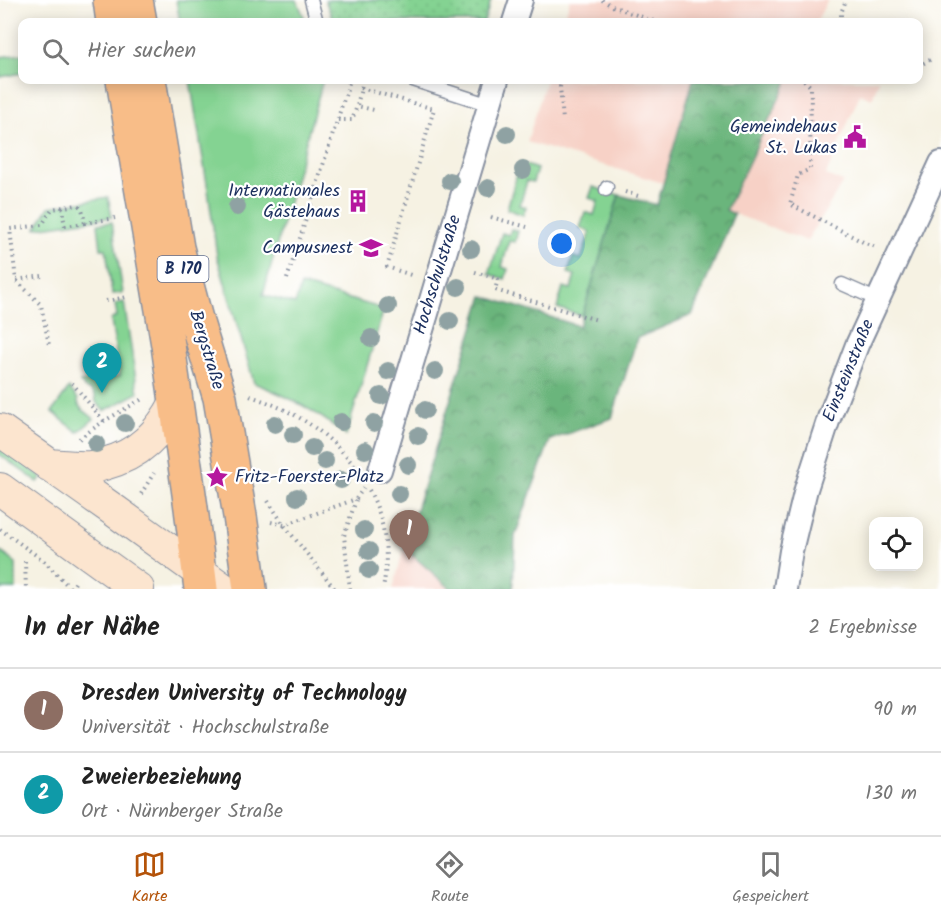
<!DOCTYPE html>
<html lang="de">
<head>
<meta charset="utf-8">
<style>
	:root { --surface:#fff; --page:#f6f6f6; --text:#222; --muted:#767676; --line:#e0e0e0; --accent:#b45309 }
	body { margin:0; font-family:Kalam,sans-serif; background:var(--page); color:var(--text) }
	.controls { position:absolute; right:18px; bottom:18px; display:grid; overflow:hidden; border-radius:12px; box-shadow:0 3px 15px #0003 }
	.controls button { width:54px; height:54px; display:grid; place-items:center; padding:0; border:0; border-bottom:2px solid var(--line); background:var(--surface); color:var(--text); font:30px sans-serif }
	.you { position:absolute; left:562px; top:244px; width:21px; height:21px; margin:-15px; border:4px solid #fff; border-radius:50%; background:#1a73e8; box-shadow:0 0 0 9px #1a73e833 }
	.badge { display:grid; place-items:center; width:39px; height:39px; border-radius:50%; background:var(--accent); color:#fff; font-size:20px; font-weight:700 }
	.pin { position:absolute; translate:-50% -50px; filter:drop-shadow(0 2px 3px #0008) }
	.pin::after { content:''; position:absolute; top:32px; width:21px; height:18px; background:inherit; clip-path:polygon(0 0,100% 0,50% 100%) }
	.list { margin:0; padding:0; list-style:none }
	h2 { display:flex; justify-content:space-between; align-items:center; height:78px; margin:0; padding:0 24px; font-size:26px }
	h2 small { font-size:20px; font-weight:400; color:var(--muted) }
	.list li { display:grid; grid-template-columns:39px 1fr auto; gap:18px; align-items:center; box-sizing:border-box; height:84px; padding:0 24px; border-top:2px solid var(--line) }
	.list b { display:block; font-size:22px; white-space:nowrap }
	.list p { margin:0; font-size:20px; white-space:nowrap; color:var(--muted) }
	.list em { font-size:20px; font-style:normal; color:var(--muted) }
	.icon { flex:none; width:33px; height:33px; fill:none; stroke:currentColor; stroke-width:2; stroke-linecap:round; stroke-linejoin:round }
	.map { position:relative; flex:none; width:941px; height:589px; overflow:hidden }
	.search { position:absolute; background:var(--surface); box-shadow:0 3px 15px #0003; left:18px; right:18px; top:18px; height:66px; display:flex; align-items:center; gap:15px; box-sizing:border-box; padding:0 21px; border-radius:12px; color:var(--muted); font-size:22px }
	.sheet { height:246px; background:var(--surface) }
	nav { display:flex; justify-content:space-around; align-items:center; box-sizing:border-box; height:84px; border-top:2px solid var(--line); background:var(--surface); font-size:16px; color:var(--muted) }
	nav a { display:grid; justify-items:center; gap:3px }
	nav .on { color:var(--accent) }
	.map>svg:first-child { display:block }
</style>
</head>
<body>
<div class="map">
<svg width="941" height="589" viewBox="0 0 941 589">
	<defs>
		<pattern id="forest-crowns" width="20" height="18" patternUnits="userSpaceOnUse" patternTransform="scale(1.5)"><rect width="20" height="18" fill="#6bb57c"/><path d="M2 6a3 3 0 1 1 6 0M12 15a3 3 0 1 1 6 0" fill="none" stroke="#579469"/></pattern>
		<pattern id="park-dots" width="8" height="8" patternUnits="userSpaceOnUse" patternTransform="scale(1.5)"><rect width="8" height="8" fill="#84d392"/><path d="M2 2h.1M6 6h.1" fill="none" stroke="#71b580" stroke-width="1.8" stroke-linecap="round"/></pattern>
	</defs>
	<rect width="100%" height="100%" fill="#fff"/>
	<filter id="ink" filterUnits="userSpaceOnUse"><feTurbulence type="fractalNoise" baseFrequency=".0167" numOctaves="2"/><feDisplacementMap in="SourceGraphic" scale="12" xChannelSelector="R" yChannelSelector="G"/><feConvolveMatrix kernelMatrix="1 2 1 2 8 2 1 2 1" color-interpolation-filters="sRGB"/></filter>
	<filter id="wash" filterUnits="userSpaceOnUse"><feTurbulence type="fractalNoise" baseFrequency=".008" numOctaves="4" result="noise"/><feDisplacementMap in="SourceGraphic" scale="24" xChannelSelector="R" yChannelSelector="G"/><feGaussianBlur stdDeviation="1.35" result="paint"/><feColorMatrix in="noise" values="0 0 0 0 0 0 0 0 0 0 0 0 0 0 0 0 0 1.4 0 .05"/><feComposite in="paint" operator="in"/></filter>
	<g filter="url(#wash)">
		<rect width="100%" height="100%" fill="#f6f2e3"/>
		<path fill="#f7d1c6" d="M 570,0 L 828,0 L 816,22 L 563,22 Z
			M 546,80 L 693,80 L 663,183 L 527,142 Z
			M 788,80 L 879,80 L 872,99 L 860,94 L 826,175 L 843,182 L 807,241 L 726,211 Z
			M 404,548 L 451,589 L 393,589 Z"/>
		<path fill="#84d392" stroke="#508178" stroke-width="1.5" d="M 176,0 L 297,0 L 306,22 L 180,22 Z
			M 22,54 L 22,73 L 0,77 L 0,57 Z
			M 190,80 L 323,80 L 263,295 L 295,304 L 301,285 L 384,309 L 346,436 C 319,412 288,396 254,383 L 217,256 L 208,190 Z
			M 520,163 L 537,169 L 533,182 L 527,181 L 520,205 L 526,207 L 523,215 L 507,209 Z
			M 593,187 L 619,195 L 583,316 L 557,308 L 563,287 L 571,289 L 575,275 L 568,273 L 573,257 L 581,259 L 590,232 L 580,228 L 585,212 L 594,215 L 598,201 L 589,198 Z
			M 108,197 L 112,217 L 36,228 L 49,207 Z
			M 112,222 L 123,293 L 112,294 L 106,249 L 101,249 L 98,224 Z
			M 511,229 L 518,231 L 515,242 L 509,241 L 502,267 L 508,269 L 505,279 L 489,274 L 502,233 L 509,235 Z
			M 124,302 L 138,393 L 104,411 L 96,402 L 95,395 L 92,391 L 85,388 L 80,382 L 120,376 L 111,321 L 112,319 L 117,316 L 115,304 Z
			M 69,388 L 78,399 C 77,410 88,412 94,419 L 78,432 L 52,412 Z
			M 0,447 L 42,477 L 38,482 L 0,455 Z
			M 0,551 L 16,563 L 16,589 L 0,589 Z"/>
		<path fill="url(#forest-crowns)" stroke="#43726d" stroke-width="1.5" d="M 693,80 L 788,80 L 726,210 L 734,214 L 692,315 L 637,338 L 612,418 L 550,440 L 515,536 L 513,589 L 451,589 L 404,548 L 483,296 L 579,326 L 619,195 L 657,205 Z"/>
		<path fill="url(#park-dots)" stroke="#508178" stroke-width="1.5" d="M 325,0 L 491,0 L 484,22 L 334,22 Z"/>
	</g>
	<g filter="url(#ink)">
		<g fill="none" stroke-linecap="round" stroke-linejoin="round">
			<g stroke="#8890a0" stroke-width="15">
				<path id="service" d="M 311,0 L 317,22
					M 413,80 L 490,105
					M 606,190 L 607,187
					M 842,284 L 878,300"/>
			</g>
			<g stroke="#8890a0" stroke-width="26">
				<path id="minor" d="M 514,22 L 521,0
					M 380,470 L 497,80
					M 785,589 L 791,551 L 806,489 L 829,418 L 857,345 L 941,163"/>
			</g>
			<g stroke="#8890a0" stroke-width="34">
				<path id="secondary" d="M 0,430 L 115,511 L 223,589
					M 49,465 C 62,466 77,468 91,467 C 95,467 100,465 104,464 C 139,455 160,433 176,402
					M 0,489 L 138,589"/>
			</g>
			<g stroke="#8890a0" stroke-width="36">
				<path id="primary" d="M 110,0 L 113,22
					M 136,0 L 140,22
					M 123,80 L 168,345 L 191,508 L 201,589
					M 149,80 L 177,248 L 197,323 L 220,398 L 240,516 L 250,589"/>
			</g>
			<path stroke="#8890a0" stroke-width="4" stroke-dasharray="1.5 4.5" stroke-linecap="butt" d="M 602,0 L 612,6 L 656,22
				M 286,19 L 299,22
				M 841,22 L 841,13 L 846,0
				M 918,66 L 930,60
				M 363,80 L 357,106 L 374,110
				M 562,80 L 560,87 L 563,120
				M 804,80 L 811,87 L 810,169 L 798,175 L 790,204 L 865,243 L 876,247
				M 361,88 L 434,109 L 387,267 L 414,276
				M 338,120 L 352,120 L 357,106
				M 625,192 L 638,196 L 639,192
				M 62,207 L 65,228
				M 491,217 L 527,227
				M 65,226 L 85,223
				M 475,272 L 498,279 L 495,290 L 597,320
				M 42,276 L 16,280 L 10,229 L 42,225 L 52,209 L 77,205 C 84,207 83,216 85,223 L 115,218
				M 287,279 L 350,80
				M 17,281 L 41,305 L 49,345
				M 106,301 L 127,297
				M 72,383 L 104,421
				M 250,396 C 295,411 327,431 356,468
				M 79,439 L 104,421 L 144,398
				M 369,490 C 386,521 389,555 383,589
				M 141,494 L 154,473
				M 268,501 L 284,525 L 335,589
				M 271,522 L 284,525 L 356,499 L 365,486
				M 0,529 L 44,561 L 71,589
				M 25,561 L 26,589
				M 71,589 L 77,580
				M 350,589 L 344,536 L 356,500"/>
			<use href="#service" stroke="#fff" stroke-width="12"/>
			<use href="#minor" stroke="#fff" stroke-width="22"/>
			<use href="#secondary" stroke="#fce5cf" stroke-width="32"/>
			<use href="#primary" stroke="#f8bd88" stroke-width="33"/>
		</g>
		<g fill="#8fa2a3">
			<circle cx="507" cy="134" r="9"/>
			<circle cx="523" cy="170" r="9"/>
			<circle cx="450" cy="181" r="9"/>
			<circle cx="488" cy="188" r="9"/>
			<circle cx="237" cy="207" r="9"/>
			<circle cx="471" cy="249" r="9"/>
			<circle cx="458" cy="287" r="9"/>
			<circle cx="388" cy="306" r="9"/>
			<circle cx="450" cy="321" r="9"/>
			<circle cx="371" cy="338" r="9"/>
			<circle cx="388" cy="371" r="9"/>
			<circle cx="435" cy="371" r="9"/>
			<circle cx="381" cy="396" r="9"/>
			<circle cx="425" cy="410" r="9"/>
			<circle cx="341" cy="422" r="9"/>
			<circle cx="125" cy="423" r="9"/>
			<circle cx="374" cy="423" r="9"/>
			<circle cx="275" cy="424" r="9"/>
			<circle cx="293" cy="435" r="9"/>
			<circle cx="418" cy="436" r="9"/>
			<circle cx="96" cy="444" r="9"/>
			<circle cx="312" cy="448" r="9"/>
			<circle cx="365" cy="450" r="9"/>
			<circle cx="325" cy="461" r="9"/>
			<circle cx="408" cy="465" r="9"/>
			<circle cx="341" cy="480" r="9"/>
			<circle cx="399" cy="494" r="9"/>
			<circle cx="297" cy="497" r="9"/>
			<circle cx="364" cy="530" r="9"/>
			<circle cx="369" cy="551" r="9"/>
			<circle cx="369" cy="570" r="9"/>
		</g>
	</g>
	<defs>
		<g id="civic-bare" transform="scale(1.8)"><path d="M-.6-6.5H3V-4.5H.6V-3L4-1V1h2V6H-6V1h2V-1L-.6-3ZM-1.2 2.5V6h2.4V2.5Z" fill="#b5179e" stroke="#fff" stroke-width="2.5" paint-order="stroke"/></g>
		<g id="building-bare" transform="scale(1.8)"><path d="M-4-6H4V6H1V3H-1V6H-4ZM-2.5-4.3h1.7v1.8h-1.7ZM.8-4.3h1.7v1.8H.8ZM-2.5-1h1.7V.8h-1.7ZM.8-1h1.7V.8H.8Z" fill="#b5179e" stroke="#fff" stroke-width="2.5" paint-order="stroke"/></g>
		<g id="school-bare" transform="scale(1.8)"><path d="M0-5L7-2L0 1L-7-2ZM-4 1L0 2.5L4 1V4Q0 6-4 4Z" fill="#b5179e" stroke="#fff" stroke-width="2.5" paint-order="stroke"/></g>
		<g id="sight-bare" transform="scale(1.8)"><path d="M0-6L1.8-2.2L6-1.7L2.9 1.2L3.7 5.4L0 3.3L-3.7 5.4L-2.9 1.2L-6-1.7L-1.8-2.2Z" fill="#b5179e" stroke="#fff" stroke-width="2.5" paint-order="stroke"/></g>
	</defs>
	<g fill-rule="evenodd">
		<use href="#civic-bare" x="855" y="137"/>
		<use href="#building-bare" x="358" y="201"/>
		<use href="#school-bare" x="371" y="248"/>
		<use href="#sight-bare" x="217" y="477"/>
	</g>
	<g text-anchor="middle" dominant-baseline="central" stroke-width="4.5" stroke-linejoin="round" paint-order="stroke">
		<rect fill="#fff" stroke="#5f6d8e" stroke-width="1.5" x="157.5" y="256" width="51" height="26" rx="4.5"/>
		<g font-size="16" font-weight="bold" fill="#1b2f5e">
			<text x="183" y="269">B 170</text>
		</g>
		<g font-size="18" fill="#1b2f5e" stroke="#fff" text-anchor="end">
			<text x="837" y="127">Gemeindehaus<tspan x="837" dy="21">St. Lukas</tspan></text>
			<text x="340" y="191">Internationales<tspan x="340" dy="21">Gästehaus</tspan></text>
			<text x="353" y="248">Campusnest</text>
			<text x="235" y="477" text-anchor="start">Fritz-Foerster-Platz</text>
		</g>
		<g font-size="18" fill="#1b2f5e" stroke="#fff">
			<text transform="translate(438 275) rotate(-73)">Hochschulstraße</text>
			<text transform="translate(206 350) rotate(73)">Bergstraße</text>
			<text transform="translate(849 371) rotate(-68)">Einsteinstraße</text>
		</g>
	</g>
</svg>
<div class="controls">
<button><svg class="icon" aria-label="locate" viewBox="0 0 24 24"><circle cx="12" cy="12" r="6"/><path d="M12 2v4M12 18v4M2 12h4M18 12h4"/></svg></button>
</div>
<div class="you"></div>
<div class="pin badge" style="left:409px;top:560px;background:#8d6e63">1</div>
<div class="pin badge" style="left:102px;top:393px;background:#0f9aa8">2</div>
<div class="search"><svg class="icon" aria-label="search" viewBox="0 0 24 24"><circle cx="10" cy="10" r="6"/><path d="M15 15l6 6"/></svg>Hier suchen</div>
</div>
<section class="sheet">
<h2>In der Nähe<small>2 Ergebnisse</small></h2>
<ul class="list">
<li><span class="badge" style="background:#8d6e63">1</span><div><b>Dresden University of Technology</b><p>Universität · Hochschulstraße</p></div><em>90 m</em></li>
<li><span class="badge" style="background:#0f9aa8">2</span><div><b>Zweierbeziehung</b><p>Ort · Nürnberger Straße</p></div><em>130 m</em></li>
</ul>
</section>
<nav>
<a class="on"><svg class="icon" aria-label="map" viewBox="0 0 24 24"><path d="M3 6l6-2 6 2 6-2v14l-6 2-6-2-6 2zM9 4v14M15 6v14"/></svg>Karte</a>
<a><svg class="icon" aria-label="directions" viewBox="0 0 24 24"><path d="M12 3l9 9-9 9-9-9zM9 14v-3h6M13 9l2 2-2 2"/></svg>Route</a>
<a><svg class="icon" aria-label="saved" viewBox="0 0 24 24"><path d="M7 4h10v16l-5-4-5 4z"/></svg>Gespeichert</a>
</nav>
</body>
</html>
